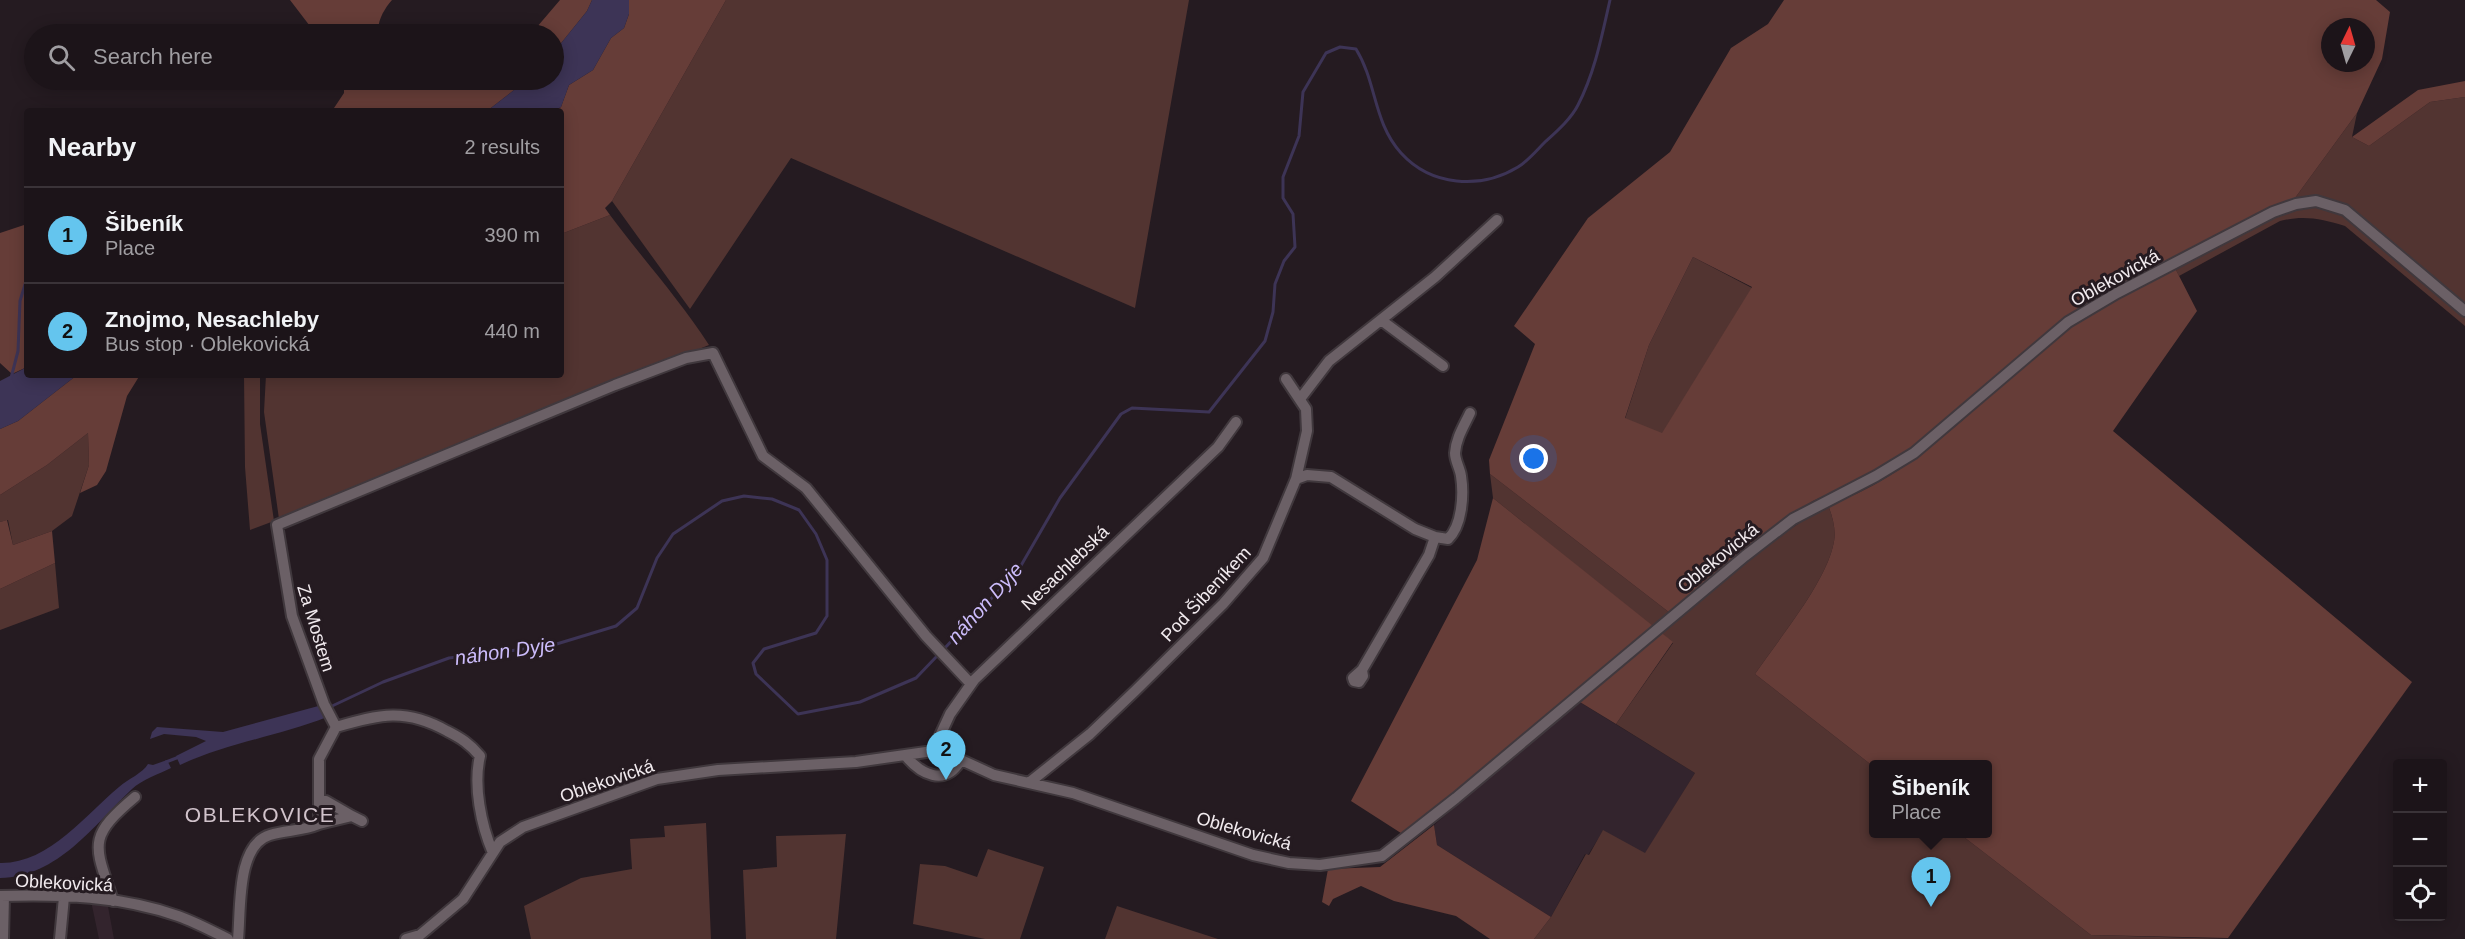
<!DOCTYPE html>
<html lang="en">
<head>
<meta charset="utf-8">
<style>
	:root { --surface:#1c1419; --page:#251d22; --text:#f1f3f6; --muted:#a09ea2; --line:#3a3338; --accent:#64c5ee }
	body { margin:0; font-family:Arial,sans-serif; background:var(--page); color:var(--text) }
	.controls { position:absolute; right:18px; bottom:18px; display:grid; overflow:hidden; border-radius:6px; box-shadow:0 3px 15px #0003 }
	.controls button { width:54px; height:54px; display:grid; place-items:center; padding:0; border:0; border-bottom:2px solid var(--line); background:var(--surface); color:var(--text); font:30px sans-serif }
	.compass { position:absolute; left:2321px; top:18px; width:54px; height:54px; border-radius:50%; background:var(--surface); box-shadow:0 3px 15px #0003; rotate:5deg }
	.you { position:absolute; left:1534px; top:459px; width:21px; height:21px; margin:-15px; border:4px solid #fff; border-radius:50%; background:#1a73e8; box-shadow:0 0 0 9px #1a73e833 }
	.badge { display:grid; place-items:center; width:39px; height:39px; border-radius:50%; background:var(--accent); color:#111; font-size:20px; font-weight:700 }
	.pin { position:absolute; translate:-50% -50px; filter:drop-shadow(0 2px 3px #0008) }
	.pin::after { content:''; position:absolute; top:32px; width:21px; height:18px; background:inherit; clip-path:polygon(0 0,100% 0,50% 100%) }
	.popup { position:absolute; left:1869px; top:760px; width:123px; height:78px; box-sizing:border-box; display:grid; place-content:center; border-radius:6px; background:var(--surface); filter:drop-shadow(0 2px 4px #0005); font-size:20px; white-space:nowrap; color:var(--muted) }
	.popup b { font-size:22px; color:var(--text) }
	.popup::after { content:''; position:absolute; left:50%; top:100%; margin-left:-12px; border:12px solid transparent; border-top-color:var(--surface) }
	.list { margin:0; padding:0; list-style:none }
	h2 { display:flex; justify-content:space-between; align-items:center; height:78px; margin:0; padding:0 24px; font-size:26px }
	h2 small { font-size:20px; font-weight:400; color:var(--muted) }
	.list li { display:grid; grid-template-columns:39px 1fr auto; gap:18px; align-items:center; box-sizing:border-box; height:96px; padding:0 24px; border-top:2px solid var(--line) }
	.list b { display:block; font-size:22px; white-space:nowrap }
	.list p { margin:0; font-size:20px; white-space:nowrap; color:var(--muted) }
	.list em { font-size:20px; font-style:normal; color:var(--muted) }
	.icon { flex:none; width:33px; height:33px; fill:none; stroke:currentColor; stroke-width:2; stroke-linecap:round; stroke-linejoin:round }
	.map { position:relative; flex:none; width:2465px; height:939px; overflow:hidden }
	.search { position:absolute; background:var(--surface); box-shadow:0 3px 15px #0003; left:24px; top:24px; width:540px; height:66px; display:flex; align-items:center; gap:15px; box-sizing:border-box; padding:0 21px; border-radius:33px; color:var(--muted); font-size:22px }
	.panel { position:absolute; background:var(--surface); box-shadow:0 3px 15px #0003; left:24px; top:108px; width:540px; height:270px; border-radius:6px }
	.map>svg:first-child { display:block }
</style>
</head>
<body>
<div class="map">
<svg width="2465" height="939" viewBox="0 0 2465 939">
	<rect width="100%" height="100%" fill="#251b21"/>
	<path fill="#33242d" d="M 1578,701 L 1695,773 L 1645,854 L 1603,831 L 1588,855 L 1585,854 L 1551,917 L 1437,845 L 1434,825 Z
		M 91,901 L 107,901 L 114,939 L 99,939 Z"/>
	<path fill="#523431" d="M 726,0 L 1189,0 L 1135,308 L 791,158 L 690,309 L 612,201 Z
		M 2465,97 L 2465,306 L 2348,207 L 2322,198 L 2295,198 L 2357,113 L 2352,137 L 2369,146 L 2430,102 Z
		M 2315,204 L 2346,216 L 2465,316 L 2465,326 L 2345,226 C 2322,219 2304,215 2280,221 L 2179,276 L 2175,268 L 2288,210 Z
		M 610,215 C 642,258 680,300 709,345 L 279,519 L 264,412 L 266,375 L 561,375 L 561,234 Z
		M 1693,257 L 1752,288 L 1662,434 L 1625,419 L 1649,345 Z
		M 244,375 L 260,375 L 260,424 L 274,521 L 250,530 L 245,467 Z
		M 88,433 L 89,465 L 72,516 L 52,531 L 13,545 L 8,520 L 0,522 L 0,495 L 47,465 Z
		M 1490,474 L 1670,613 L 1653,627 L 1493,498 Z
		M 1828,505 C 1833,518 1837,532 1833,546 C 1824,585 1778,640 1755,674 L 1874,767 L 1874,834 L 1960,834 L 2091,935 L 2229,939 L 1534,939 L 1551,917 L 1586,854 L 1589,855 L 1603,830 L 1645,853 L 1695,773 L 1616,724 L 1673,643 L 1660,632 C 1714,587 1767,541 1828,505 Z
		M 55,563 L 59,608 L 0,630 L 0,589 Z
		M 706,823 L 711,939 L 531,939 L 524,906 L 581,878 L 632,869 L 630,839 L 665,837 L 664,826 Z
		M 846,834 L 836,939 L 746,939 L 743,870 L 777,867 L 776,836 Z
		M 988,849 L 1044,867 L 1020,939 L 985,939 L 913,924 L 920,864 L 945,866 L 977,877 Z
		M 1117,906 L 1218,939 L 1105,939 Z"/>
	<path fill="#663d38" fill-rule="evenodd" d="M 290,0 L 392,0 C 384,9 376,23 379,34 L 316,34 Z
		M 560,0 L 592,0 L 587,11 L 554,52 L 554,34 L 531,34 Z
		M 629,0 L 726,0 L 612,201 L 605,208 L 610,215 L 561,234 L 561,111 L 554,111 L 561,107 L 569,85 L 593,70 L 611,38 L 624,28 L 629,14 Z
		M 1784,0 L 2376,0 L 2390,12 L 2382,59 L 2357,113 L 2295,198 L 2103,295 L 2058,324 L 1927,437 L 1882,469 L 1813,501 L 1784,519 L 1670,613 L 1490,474 L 1489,460 L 1535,344 L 1514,326 L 1588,218 L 1670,152 L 1731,48 L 1768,24 ZM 2330,27 L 2366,27 L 2366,63 L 2330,63 ZM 1693,257 L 1752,287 L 1662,433 L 1625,418 L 1649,345 Z
		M 344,80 L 385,80 L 386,83 L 411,90 L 426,80 L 527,80 L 487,111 L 332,111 L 344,93 Z
		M 2465,81 L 2465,97 L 2430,102 L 2369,146 L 2352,137 L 2418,90 Z
		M 27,224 L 27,367 L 12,374 L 0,363 L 0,233 Z
		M 2175,268 L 2197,311 L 2113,431 L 2412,682 L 2228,938 L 2091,935 L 1960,834 L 1988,834 L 1988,764 L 1874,764 L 1874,767 L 1755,674 C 1778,640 1824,585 1833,546 C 1837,532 1833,518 1828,505 C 1923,473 1986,392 2063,332 C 2096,307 2138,288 2175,268 Z
		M 77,375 L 140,375 L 127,396 L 106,471 L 97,485 L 80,493 L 89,465 L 88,433 L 47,465 L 0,495 L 0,429 L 18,421 Z
		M 1493,498 L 1673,642 L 1616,724 L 1570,696 L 1404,835 L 1351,801 L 1477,560 Z
		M 7,520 L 13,545 L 52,531 L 55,563 L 0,589 L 0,522 Z
		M 1434,825 L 1437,845 L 1551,917 L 1534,939 L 1490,939 L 1456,916 L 1394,901 L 1361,886 L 1333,899 L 1329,906 L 1322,902 L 1328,869 L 1380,867 Z"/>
	<path fill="#3d3456" d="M 592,0 L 629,0 L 629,14 L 624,28 L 611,38 L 593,70 L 569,85 L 561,107 L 554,111 L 487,111 L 527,80 L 554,80 L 554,52 L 587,11 Z
		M 27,367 L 27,375 L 77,375 L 18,421 L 0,429 L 0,381 Z
		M 322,705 L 327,717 C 279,736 227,743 180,765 L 176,756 L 206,741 L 196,737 L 164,734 L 150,739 L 152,732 L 157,727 L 223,732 Z
		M 167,760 L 171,768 C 161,773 141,780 132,789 C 94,825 58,877 0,878 L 0,863 C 49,864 86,814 119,787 C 128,779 143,773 148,764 L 153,765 Z"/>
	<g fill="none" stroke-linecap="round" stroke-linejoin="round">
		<path stroke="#3d3456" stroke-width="3" d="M 11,378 L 18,351 L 20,301 L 27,278
			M 943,650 L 1019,569 L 1060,498 L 1121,414 L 1132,408 L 1209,412 L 1265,341 L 1273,312 L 1275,284 L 1284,261 L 1295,247 L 1293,214 L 1283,198 L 1283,177 L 1299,136 L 1303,92 L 1326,53 L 1340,47 L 1356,49 C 1377,83 1373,122 1401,153 C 1431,186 1480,190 1518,167 C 1528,161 1537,150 1545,142 C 1556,132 1571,119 1578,105 C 1595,72 1602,35 1610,0
			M 330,707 L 383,682 L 449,658 L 550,646 L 616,626 L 637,608 L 657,558 L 673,534 L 722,501 L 744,496 L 772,499 L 799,510 L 816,534 L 827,560 L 827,616 L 816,633 L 764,649 L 753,663 L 756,674 L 798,714 L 860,702 L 916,678 L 938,655
			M 166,762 L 179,757"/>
		<g stroke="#40383d" stroke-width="14">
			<path id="minor" d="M 1381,320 L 1443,366
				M 1300,399 L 1329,361 L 1435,277 L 1497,220
				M 1296,479 L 1307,475 L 1331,477 L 1415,529 L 1435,537 L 1429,555 L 1362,670 L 1353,678 L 1354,681 L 1359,682 L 1363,676 L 1362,670
				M 1435,537 L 1448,539 C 1462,526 1464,495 1461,476 C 1460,468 1455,461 1455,453 C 1456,438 1464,426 1470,413
				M 336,727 L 324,704 L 292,616 L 277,525 L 615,385 L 686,358 L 713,353 L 763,456 L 806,488 L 926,636 L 971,684
				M 933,751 L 950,714 L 974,680 L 1218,447 L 1236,422
				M 905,755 C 920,774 945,787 960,761
				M 1030,782 L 1090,734 L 1135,691 L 1223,604 L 1263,558 L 1296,479 L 1307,431 L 1306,409 L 1286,379
				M 319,801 L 326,801 L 352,816
				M 319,824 L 352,816 L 362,821
				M 0,896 C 59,894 122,896 178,916 C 195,922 212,931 228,939
				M 113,901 C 95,845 86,838 135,797
				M 3,939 L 4,896
				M 60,939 L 64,897
				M 238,939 C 241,910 236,845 270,835 C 286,830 303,831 319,824 L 319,759 L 336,727 C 380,714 406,708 447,731 C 461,738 470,744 480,756 C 473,785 481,825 493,853
				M 406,939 L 420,935 L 463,899 L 500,842 L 523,827 L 657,779 L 718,770 L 856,762 L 933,751 L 946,753 L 994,775 L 1073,793 L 1253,855 L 1289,863 L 1320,865 L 1382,856 L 1456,798 L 1745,556 L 1793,519 L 1876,476 L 1914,453 L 2068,322 L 2117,293 L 2273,212 L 2296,204 L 2316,201 L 2345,210 L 2465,311"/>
		</g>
		<use href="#minor" stroke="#6b6066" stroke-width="10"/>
	</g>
	<g text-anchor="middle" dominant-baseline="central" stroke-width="6" stroke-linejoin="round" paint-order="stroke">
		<g font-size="18" fill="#f2ebef" stroke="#251b21">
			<text transform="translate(2115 278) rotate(-29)">Oblekovická</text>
			<text transform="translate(1718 558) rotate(-39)">Oblekovická</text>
			<text transform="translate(1065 568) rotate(-44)">Nesachlebská</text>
			<text transform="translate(1206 594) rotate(-47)">Pod Šibeníkem</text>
			<text transform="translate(316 628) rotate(73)">Za Mostem</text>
			<text transform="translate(607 781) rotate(-19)">Oblekovická</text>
			<text transform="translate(1244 831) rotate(16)">Oblekovická</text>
			<text transform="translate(64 883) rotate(3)">Oblekovická</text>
		</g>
		<g font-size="20" font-style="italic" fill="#ccbcfb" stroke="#251b21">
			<text transform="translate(985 603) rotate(-48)">náhon Dyje</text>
			<text transform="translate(505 651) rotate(-8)">náhon Dyje</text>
		</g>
		<g font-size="21" letter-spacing="1.5" fill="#d1c3cb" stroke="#251b21">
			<text x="260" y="814">OBLEKOVICE</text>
		</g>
	</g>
</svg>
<div class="controls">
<button>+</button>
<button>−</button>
<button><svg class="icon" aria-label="locate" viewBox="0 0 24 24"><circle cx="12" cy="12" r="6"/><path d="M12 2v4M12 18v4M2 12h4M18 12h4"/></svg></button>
</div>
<svg class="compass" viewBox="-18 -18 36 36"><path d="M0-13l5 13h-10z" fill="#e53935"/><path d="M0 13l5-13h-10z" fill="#a09ea2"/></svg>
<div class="you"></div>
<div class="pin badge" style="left:1931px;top:907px">1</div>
<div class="popup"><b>Šibeník</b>Place</div>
<div class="pin badge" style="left:946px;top:780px">2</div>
<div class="search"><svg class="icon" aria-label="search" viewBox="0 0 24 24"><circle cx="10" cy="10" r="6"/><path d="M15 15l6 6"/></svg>Search here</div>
<section class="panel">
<h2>Nearby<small>2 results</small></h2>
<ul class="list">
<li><span class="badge">1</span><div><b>Šibeník</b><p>Place</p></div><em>390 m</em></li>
<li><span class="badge">2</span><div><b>Znojmo, Nesachleby</b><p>Bus stop · Oblekovická</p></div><em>440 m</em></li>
</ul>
</section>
</div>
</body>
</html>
